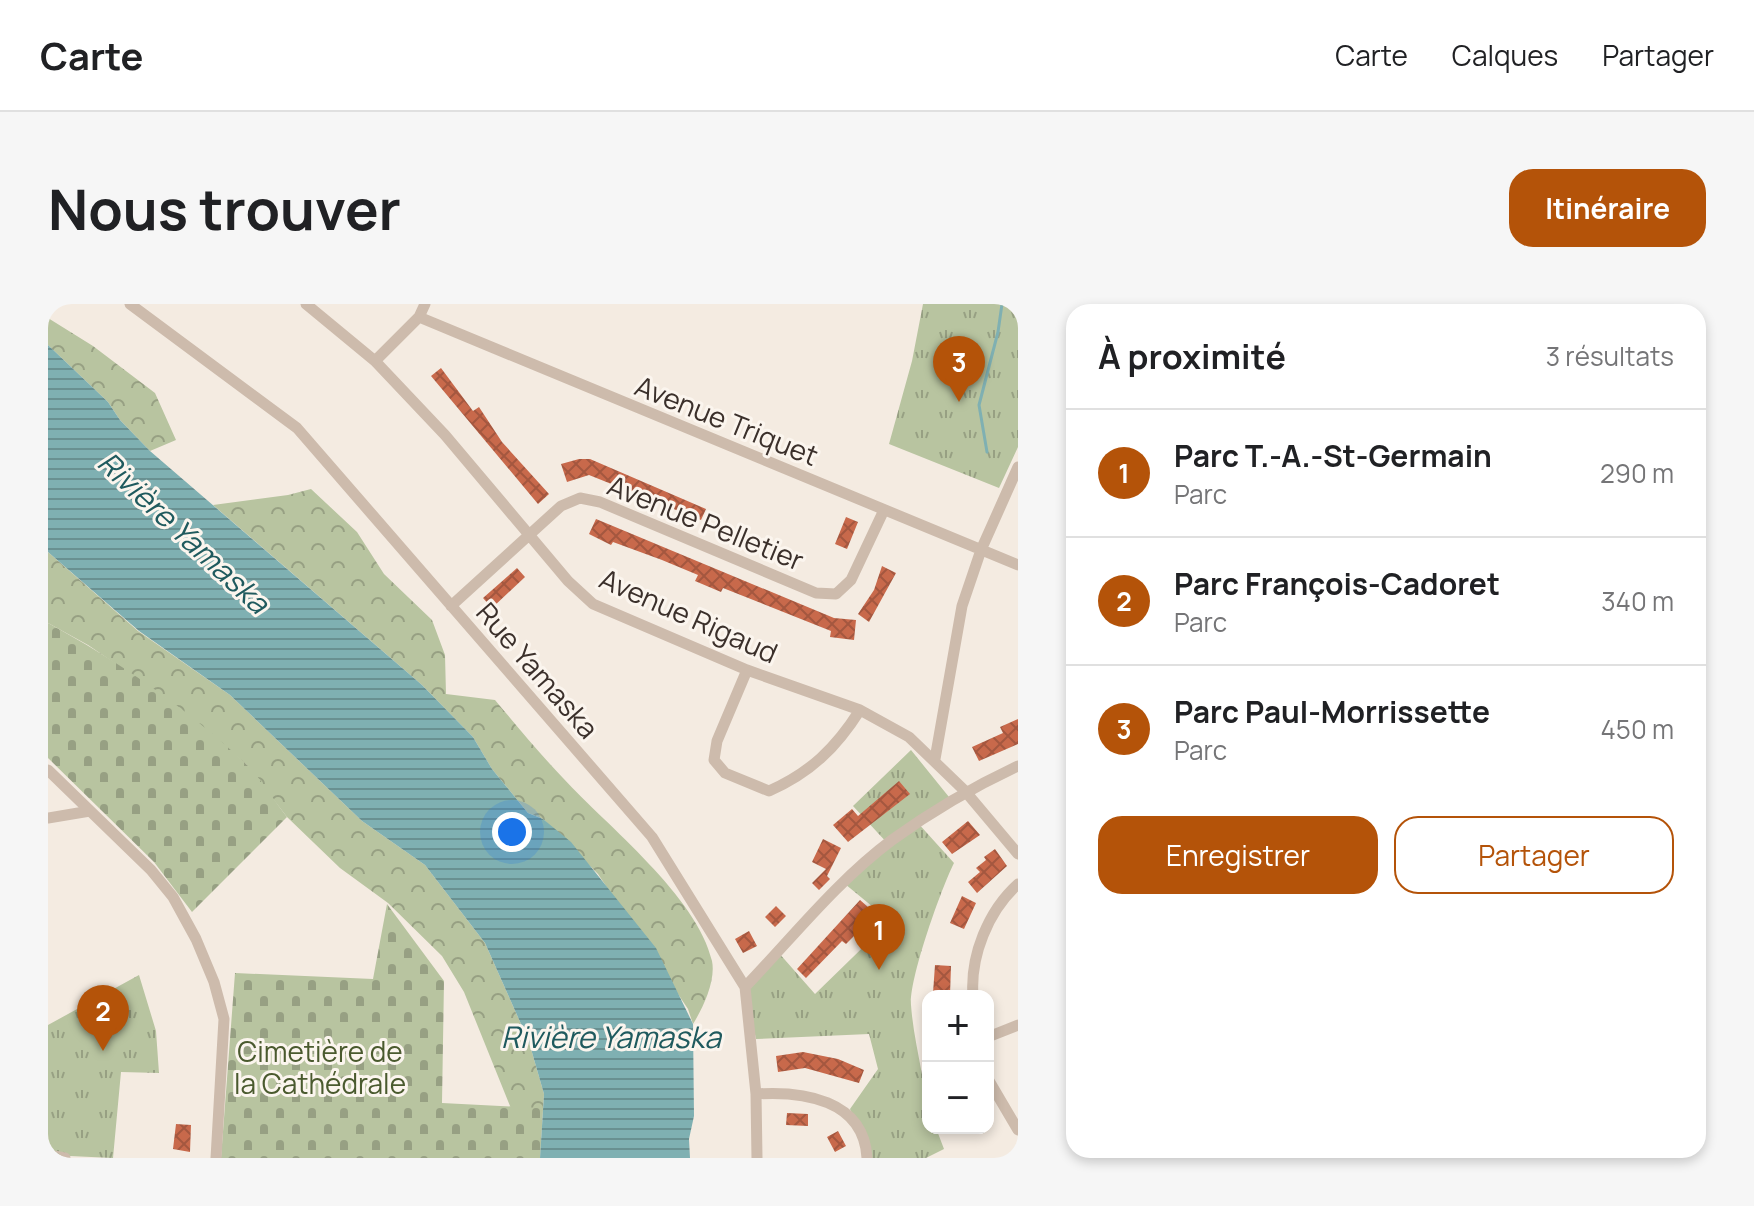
<!DOCTYPE html>
<html lang="fr">
<head>
<meta charset="utf-8">
<style>
	:root { --surface:#fff; --page:#f6f6f6; --text:#202124; --muted:#757577; --line:#e0e0e0; --accent:#b45309 }
	body { margin:0; font-family:Manrope,sans-serif; background:var(--page); color:var(--text) }
	.controls { position:absolute; right:24px; bottom:24px; display:grid; overflow:hidden; border-radius:16px; box-shadow:0 4px 12px #0003 }
	.controls button { width:72px; height:72px; display:grid; place-items:center; padding:0; border:0; border-bottom:2px solid var(--line); background:var(--surface); color:var(--text); font:40px sans-serif }
	.you { position:absolute; left:464px; top:528px; width:28px; height:28px; margin:-20px; border:6px solid #fff; border-radius:50%; background:#1a73e8; box-shadow:0 0 0 12px #1a73e833 }
	.badge { display:grid; place-items:center; width:52px; height:52px; border-radius:50%; background:var(--accent); color:#fff; font-size:26px; font-weight:700 }
	.pin { position:absolute; translate:-50% -66px; filter:drop-shadow(0 2px 4px #0008) }
	.pin::after { content:''; position:absolute; top:42px; width:28px; height:24px; background:inherit; clip-path:polygon(0 0,100% 0,50% 100%) }
	.list { margin:0; padding:0; list-style:none }
	h2 { display:flex; justify-content:space-between; align-items:center; height:104px; margin:0; padding:0 32px; font-size:34px }
	h2 small { font-size:26px; font-weight:400; color:var(--muted) }
	.list li { display:grid; grid-template-columns:52px 1fr auto; gap:24px; align-items:center; box-sizing:border-box; height:128px; padding:0 32px; border-top:2px solid var(--line) }
	.list b { display:block; font-size:30px; white-space:nowrap }
	.list p { margin:0; font-size:26px; white-space:nowrap; color:var(--muted) }
	.list em { font-size:26px; font-style:normal; color:var(--muted) }
	.actions { display:flex; gap:16px; padding:24px 32px }
	.actions a { flex:1; padding:18px 0; border:2px solid var(--accent); border-radius:24px; text-align:center; font-size:28px; color:var(--accent) }
	.actions .main { background:var(--accent); color:#fff }
	.map { position:relative; flex:none; width:970px; height:854px; overflow:hidden; border-radius:24px }
	header { display:flex; align-items:center; gap:48px; box-sizing:border-box; height:112px; padding:0 40px; background:var(--surface); border-bottom:2px solid var(--line) }
	header strong { font-size:38px }
	nav { display:flex; gap:44px; margin-inline-start:auto; font-size:28px }
	.intro { display:flex; align-items:center; justify-content:space-between; box-sizing:border-box; height:192px; padding:0 48px }
	h1 { margin:0; font-size:56px }
	.button { padding:20px 36px; border-radius:24px; background:var(--accent); color:#fff; font-size:28px; font-weight:700 }
	main { display:flex; gap:48px; padding:0 48px }
	aside { flex:1; background:var(--surface); border-radius:24px; box-shadow:0 4px 12px #0003 }
	.map>svg:first-child { display:block }
</style>
</head>
<body>
<header>
<strong>Carte</strong>
<nav><a>Carte</a><a>Calques</a><a>Partager</a></nav>
</header>
<div class="intro"><h1>Nous trouver</h1><a class="button">Itinéraire</a></div>
<main>
<div class="map">
<svg width="970" height="854" viewBox="0 0 970 854">
	<defs>
		<pattern id="forest-crowns" width="20" height="18" patternUnits="userSpaceOnUse" patternTransform="scale(2)"><rect width="20" height="18" fill="#b8c4a0"/><path d="M2 6a3 3 0 1 1 6 0M12 15a3 3 0 1 1 6 0" fill="none" stroke="#97a083"/></pattern>
		<pattern id="cemetery-stones" width="16" height="16" patternUnits="userSpaceOnUse" patternTransform="scale(2)"><rect width="16" height="16" fill="#b8c4a0"/><path d="M2 7V4a2 2 0 0 1 4 0v3zM10 15v-3a2 2 0 0 1 4 0v3z" fill="#97a083"/></pattern>
		<pattern id="park-tufts" width="24" height="20" patternUnits="userSpaceOnUse" patternTransform="scale(2)"><rect width="24" height="20" fill="#b8c4a0"/><path d="M3 7l-1-3M5 7V3M7 7l1-3M15 17l-1-3M17 17v-4M19 17l1-3" fill="none" stroke="#97a083"/></pattern>
		<pattern id="water-rules" width="6" height="5" patternUnits="userSpaceOnUse" patternTransform="scale(2)"><rect width="6" height="5" fill="#7fb0b2"/><path d="M0 2.5h6" fill="none" stroke="#699091"/></pattern>
		<pattern id="building-cross-hatch" width="8" height="8" patternUnits="userSpaceOnUse" patternTransform="scale(2)"><rect width="8" height="8" fill="#c8694b"/><path d="M0 0l8 8M0 8l8-8" fill="none" stroke="#a4573f"/></pattern>
	</defs>
	<rect width="100%" height="100%" fill="#f4ebe1"/>
	<path fill="url(#forest-crowns)" d="M 0,14 L 45,42 L 107,89 L 128,136 L 102,147 L 72,116 L 60,98 L 0,41 Z
		M 263,185 L 309,228 L 336,270 L 384,316 L 397,351 L 398,390 L 447,396 C 469,422 491,449 515,474 C 559,522 649,592 664,657 C 668,676 655,704 645,720 L 640,705 L 550,570 L 495,515 L 480,509 L 444,465 L 425,433 L 374,381 L 165,201 L 240,191 Z
		M 0,248 L 90,327 L 182,391 L 314,517 L 377,561 L 437,639 L 481,738 L 496,790 L 492,854 L 483,854 L 416,688 L 394,652 L 340,599 L 292,564 L 239,513 L 198,460 L 115,392 L 40,341 L 0,319 Z"/>
	<path fill="url(#cemetery-stones)" d="M 0,319 C 70,357 139,404 197,459 C 213,474 225,495 239,513 L 144,608 L 106,558 L 0,454 Z
		M 339,600 L 396,677 L 394,799 L 494,804 L 492,854 L 173,854 L 187,669 L 325,675 Z"/>
	<path fill="url(#park-tufts)" d="M 875,0 L 970,0 L 970,143 L 951,184 L 841,140 L 864,57 Z
		M 863,446 L 901,493 L 869,518 L 906,559 C 893,585 861,675 863,701 C 866,743 880,783 880,824 L 888,824 L 896,845 L 878,854 L 823,854 L 802,805 L 830,765 L 821,730 L 708,735 L 697,683 L 730,648 L 767,690 L 842,617 L 797,580 L 841,541 L 805,502 Z
		M 91,671 L 108,727 L 111,769 L 73,768 L 65,854 L 0,851 L 0,721 Z"/>
	<path fill="url(#water-rules)" d="M 0,41 L 60,98 L 72,116 L 102,147 L 374,381 L 425,433 L 444,465 L 480,509 L 495,515 L 523,538 L 608,644 L 645,720 L 646,812 L 641,835 L 642,854 L 492,854 L 496,790 L 481,738 L 437,639 L 377,561 L 314,517 L 182,391 L 91,327 L 0,248 Z"/>
	<g fill="none" stroke-linecap="round" stroke-linejoin="round">
		<path stroke="#7fb0b2" stroke-width="3" d="M 939,148 L 931,101 L 950,28 L 954,0"/>
	</g>
	<path fill="url(#building-cross-hatch)" d="M 393,64 L 425,107 L 431,103 L 454,138 L 501,190 L 490,200 L 383,72 Z
		M 531,155 L 542,155 L 658,205 L 653,216 L 541,171 L 519,178 L 513,160 Z
		M 798,213 L 810,218 L 799,245 L 787,240 Z
		M 548,215 L 786,314 L 808,316 L 806,336 L 782,333 L 783,327 L 675,284 L 673,288 L 647,277 L 650,271 L 614,256 L 565,238 L 563,241 L 541,230 Z
		M 834,262 L 848,269 L 821,318 L 810,310 L 826,286 Z
		M 469,264 L 477,273 L 444,304 L 435,294 Z
		M 970,415 L 970,440 L 931,457 L 924,443 L 955,429 L 952,423 Z
		M 851,477 L 862,490 L 800,538 L 785,521 L 804,505 L 810,512 Z
		M 920,517 L 932,531 L 904,550 L 894,538 Z
		M 775,535 L 793,544 L 779,572 L 782,575 L 771,586 L 764,579 L 778,565 L 764,558 Z
		M 947,545 L 959,562 L 929,589 L 920,578 L 932,568 L 928,564 L 938,556 L 936,553 Z
		M 914,592 L 928,599 L 916,625 L 902,619 Z
		M 812,596 L 828,610 L 798,640 L 794,637 L 758,674 L 749,665 Z
		M 728,602 L 738,612 L 727,623 L 717,613 Z
		M 701,627 L 709,642 L 695,649 L 687,635 Z
		M 887,661 L 903,662 L 902,691 L 885,689 Z
		M 755,748 L 790,755 L 816,766 L 811,779 L 757,764 L 730,768 L 728,752 Z
		M 739,809 L 760,810 L 760,822 L 738,821 Z
		M 128,820 L 143,821 L 142,848 L 125,845 Z
		M 790,827 L 798,842 L 787,848 L 779,833 Z"/>
	<g fill="none" stroke-linecap="round" stroke-linejoin="round">
		<path stroke="#cdbbac" stroke-width="11" d="M 82,0 L 249,124 L 604,533 L 697,683 L 708,790 L 709,854
			M 258,0 L 327,57 L 397,131 L 520,277 L 545,300 L 699,366 L 812,406 L 861,433 L 917,487 L 970,550
			M 371,13 L 970,261
			M 327,57 L 371,13 L 377,0
			M 403,302 L 513,202 L 532,194 L 552,198 L 768,289 L 788,290 L 803,276 L 836,206
			M 699,366 L 669,437 L 666,456 L 677,469 L 721,487 C 762,469 788,444 812,406
			M 887,455 L 914,302 L 933,246 L 970,163
			M 0,466 L 103,566 L 125,593 L 148,635 L 166,678 L 176,715 L 168,854
			M 0,514 L 42,507
			M 697,683 C 744,634 789,577 844,536 C 884,507 925,483 970,462
			M 925,692 C 922,652 940,607 970,580
			M 940,733 L 970,721
			M 940,775 L 970,826
			M 708,790 C 754,787 816,795 819,854
			M 0,851 L 17,854"/>
	</g>
	<g text-anchor="middle" dominant-baseline="central" stroke-width="6" stroke-linejoin="round" paint-order="stroke">
		<g font-size="28" fill="#3b302b" stroke="#fbf5ee">
			<text transform="translate(679 116) rotate(22)">Avenue Triquet</text>
			<text transform="translate(658 218) rotate(22)">Avenue Pelletier</text>
			<text transform="translate(641 311) rotate(24)">Avenue Rigaud</text>
			<text transform="translate(490 366) rotate(49)">Rue Yamaska</text>
		</g>
		<g font-size="28" fill="#4a5a2e" stroke="#fbf5ee">
			<text x="272" y="747">Cimetière de<tspan x="272" dy="32">la Cathédrale</tspan></text>
		</g>
		<g font-size="30" font-style="italic" fill="#1f5a5e" stroke="#fbf5ee">
			<text transform="translate(136 228) rotate(43)">Rivière Yamaska</text>
			<text x="563" y="732">Rivière Yamaska</text>
		</g>
	</g>
</svg>
<div class="controls">
<button>+</button>
<button>−</button>
</div>
<div class="you"></div>
<div class="pin badge" style="left:831px;top:666px">1</div>
<div class="pin badge" style="left:55px;top:747px">2</div>
<div class="pin badge" style="left:911px;top:98px">3</div>
</div>
<aside>
<h2>À proximité<small>3 résultats</small></h2>
<ul class="list">
<li><span class="badge">1</span><div><b>Parc T.-A.-St-Germain</b><p>Parc</p></div><em>290 m</em></li>
<li><span class="badge">2</span><div><b>Parc François-Cadoret</b><p>Parc</p></div><em>340 m</em></li>
<li><span class="badge">3</span><div><b>Parc Paul-Morrissette</b><p>Parc</p></div><em>450 m</em></li>
</ul>
<div class="actions"><a class="main">Enregistrer</a><a>Partager</a></div>
</aside>
</main>
</body>
</html>
